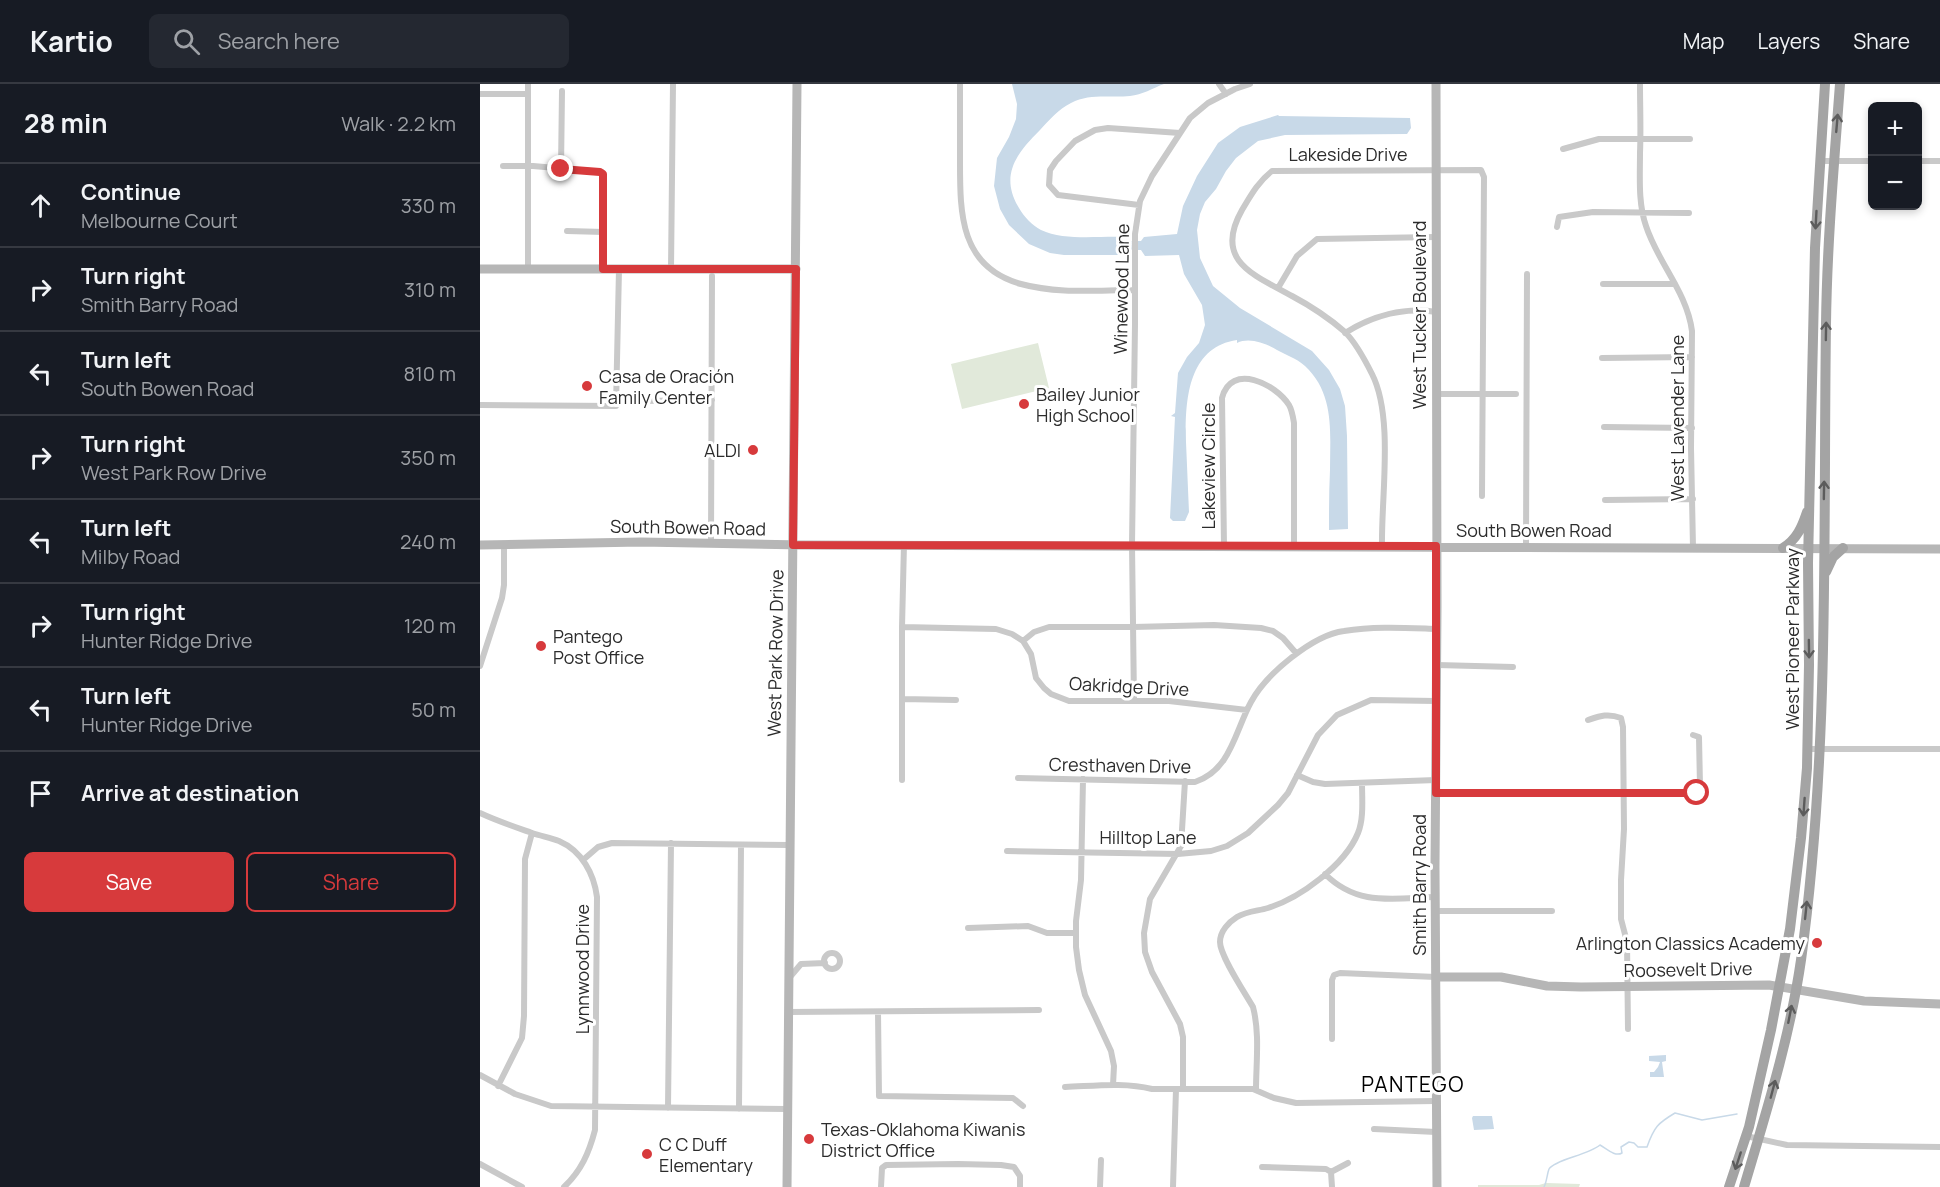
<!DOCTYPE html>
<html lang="en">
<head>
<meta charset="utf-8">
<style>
	:root { --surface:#171b24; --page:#242831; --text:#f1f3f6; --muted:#9ea1a6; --line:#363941; --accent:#d73a3c }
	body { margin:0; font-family:Manrope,sans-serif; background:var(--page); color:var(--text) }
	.controls { position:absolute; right:18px; top:18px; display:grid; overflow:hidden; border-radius:9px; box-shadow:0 3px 9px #0003 }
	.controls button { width:54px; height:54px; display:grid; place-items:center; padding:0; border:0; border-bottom:2px solid var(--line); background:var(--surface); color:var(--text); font:30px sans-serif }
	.stop { position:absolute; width:18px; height:18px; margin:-14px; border:4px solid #d73a3c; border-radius:50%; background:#fff }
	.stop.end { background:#d73a3c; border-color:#fff; box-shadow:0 2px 6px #0008 }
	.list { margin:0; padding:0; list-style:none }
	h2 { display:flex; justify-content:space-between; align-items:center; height:78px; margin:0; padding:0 24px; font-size:26px }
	h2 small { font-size:20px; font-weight:400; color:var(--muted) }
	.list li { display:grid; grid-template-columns:39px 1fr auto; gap:18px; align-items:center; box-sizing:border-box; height:84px; padding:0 24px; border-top:2px solid var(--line) }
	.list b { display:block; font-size:22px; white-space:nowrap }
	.list p { margin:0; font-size:20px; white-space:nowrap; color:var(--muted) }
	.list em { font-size:20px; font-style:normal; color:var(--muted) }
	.actions { display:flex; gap:12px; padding:18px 24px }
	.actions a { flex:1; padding:14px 0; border:2px solid var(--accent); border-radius:9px; text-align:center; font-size:21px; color:var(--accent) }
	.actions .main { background:var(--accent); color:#fff }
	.icon { flex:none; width:33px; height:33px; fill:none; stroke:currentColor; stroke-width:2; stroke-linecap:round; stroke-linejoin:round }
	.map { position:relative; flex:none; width:1460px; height:1103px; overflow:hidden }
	header { display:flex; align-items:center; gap:36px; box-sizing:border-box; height:84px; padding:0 30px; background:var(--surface); border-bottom:2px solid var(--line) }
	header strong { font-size:28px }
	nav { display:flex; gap:33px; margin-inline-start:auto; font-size:21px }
	.search { width:420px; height:54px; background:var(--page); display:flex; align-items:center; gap:15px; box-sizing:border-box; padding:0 21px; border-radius:9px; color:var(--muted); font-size:22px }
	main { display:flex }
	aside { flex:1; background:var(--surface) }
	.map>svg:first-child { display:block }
</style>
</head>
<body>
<header>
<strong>Kartio</strong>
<div class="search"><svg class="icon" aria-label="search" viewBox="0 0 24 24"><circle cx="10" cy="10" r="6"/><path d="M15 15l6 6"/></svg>Search here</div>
<nav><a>Map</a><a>Layers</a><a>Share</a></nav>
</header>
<main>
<aside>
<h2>28 min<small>Walk · 2.2 km</small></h2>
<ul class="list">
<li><svg class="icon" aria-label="ahead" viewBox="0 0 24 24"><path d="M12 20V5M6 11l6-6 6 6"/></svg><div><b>Continue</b><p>Melbourne Court</p></div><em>330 m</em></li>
<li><svg class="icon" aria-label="right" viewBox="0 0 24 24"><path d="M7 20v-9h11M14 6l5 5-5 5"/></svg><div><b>Turn right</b><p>Smith Barry Road</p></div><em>310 m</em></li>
<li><svg class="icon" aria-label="left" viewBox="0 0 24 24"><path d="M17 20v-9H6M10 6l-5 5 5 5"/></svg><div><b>Turn left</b><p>South Bowen Road</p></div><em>810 m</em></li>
<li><svg class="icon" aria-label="right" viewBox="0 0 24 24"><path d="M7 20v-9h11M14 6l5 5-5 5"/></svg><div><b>Turn right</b><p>West Park Row Drive</p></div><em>350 m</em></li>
<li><svg class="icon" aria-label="left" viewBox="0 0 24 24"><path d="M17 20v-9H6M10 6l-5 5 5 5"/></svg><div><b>Turn left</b><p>Milby Road</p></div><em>240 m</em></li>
<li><svg class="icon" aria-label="right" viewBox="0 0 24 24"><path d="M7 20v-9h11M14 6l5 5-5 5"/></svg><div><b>Turn right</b><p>Hunter Ridge Drive</p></div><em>120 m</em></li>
<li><svg class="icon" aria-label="left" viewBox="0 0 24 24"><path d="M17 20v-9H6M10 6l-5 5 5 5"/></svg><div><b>Turn left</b><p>Hunter Ridge Drive</p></div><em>50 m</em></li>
<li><svg class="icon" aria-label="arrive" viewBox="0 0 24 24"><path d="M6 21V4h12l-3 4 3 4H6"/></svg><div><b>Arrive at destination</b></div></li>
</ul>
<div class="actions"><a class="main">Save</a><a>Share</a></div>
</aside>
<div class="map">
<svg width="1460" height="1103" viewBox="0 0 1460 1103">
	<rect width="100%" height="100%" fill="#fff"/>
	<path fill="#e1e9da" d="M 558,259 L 569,304 L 482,325 L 471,280 Z
		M 1066,1099 L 1100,1100 L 1099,1103 L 998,1103 L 998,1101 L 1059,1101 Z"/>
	<path fill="#c8d9e8" d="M 532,0 L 684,0 C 673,4 662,11 650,12 C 629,14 610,9 591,19 C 579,25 569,36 560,46 C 537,69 519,91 539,124 C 544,133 552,141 561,146 C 584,157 618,152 643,153 L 649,157 L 661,157 L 664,153 L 697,150 L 703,122 L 717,92 L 738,59 L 760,43 L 798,31 L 799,32 L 930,34 L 931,44 L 927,50 L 805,51 L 778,57 L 756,74 L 746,87 L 736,105 L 725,118 L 720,130 L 717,146 L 720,174 L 733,202 L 760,224 L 832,267 L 849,286 L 860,305 L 865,322 L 867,352 L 868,445 L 849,446 C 849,426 849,406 850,386 C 850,349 855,310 825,282 C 816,274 806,271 797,266 C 785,259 769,253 757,259 L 757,256 C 707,263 705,319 706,358 C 707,381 708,404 709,428 L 705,437 L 693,437 L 690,434 L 695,333 L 691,332 L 695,329 L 698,289 L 707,273 L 719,259 L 725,241 L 722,221 L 704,190 L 699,171 L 665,172 L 661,166 L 649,166 L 644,171 L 584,171 L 570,169 L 549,160 L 529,141 L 520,125 L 514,102 L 517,74 L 529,53 L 536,35 L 537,20 Z
		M 1186,971 L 1186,977 L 1182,978 L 1184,993 L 1170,993 L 1170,988 L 1174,988 L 1178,983 L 1180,978 L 1169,977 L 1169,972 Z
		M 993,1032 L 1012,1032 L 1014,1045 L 994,1046 L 992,1034 Z"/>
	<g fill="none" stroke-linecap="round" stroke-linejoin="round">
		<path stroke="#c8d9e8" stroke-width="1.5" d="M 1064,1103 C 1067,1097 1067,1090 1069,1085 C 1074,1076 1108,1071 1120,1061 C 1127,1065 1135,1073 1142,1069 L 1141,1063 L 1149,1058 L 1154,1059 L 1158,1063 L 1167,1063 C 1174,1043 1178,1039 1195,1029 L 1222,1036 L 1257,1030"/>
		<path stroke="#c9c9c9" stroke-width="6" d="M 480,0 C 480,26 480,52 480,78 C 480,130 480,183 541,200 C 577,210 617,206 654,206
			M 739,0 L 746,10
			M 1160,0 C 1160,23 1161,46 1160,69 C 1160,93 1158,119 1166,142 C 1178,179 1207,208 1212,247 L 1211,364 L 1213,464
			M 0,10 L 48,10
			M 1083,65 L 1119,55 L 1210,55
			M 1340,77 L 1392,77
			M 1438,77 L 1460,77
			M 23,82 L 53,82 L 122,88 L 124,97 L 123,185
			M 81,85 L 82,7
			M 659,121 L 578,111 L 569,101 L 570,86 L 576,77 L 595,57 L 615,46 L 628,44 L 700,49
			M 1077,143 L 1079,133 L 1113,128 L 1209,129
			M 87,147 L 124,148
			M 48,185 L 48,0
			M 191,185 L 193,0
			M 1123,200 L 1195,200
			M 798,204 L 817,172 L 837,155 L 955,153
			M 865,249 C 892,232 924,223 956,228
			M 1122,274 L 1212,273
			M 956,310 L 1036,310
			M 159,317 L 232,316
			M 0,321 L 136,322 L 139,185
			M 1124,343 L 1212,344
			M 1125,416 L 1213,415
			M 231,459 L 232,192
			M 744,462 L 742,314 C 751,278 796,300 809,321 C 812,326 813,333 814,339 L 814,462
			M 902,462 C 901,414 914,333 892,290 C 885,276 876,259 865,248 C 850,235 829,221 812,212 C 774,191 733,177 762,126 C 771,111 778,98 792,87 L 1001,86 L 1004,93 L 1002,412
			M 1046,463 L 1047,190
			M 422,543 L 516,545 L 532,550 L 543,557 L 551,570 L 556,594 L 564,604 L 571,610 L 589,617 L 689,617 L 767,626
			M 543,557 L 554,548 L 569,543 L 653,543 L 734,541 L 781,544 L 793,547 L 803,554 L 816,569
			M 957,581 L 1033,583
			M 0,582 L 22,514 L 24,501 L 24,460
			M 422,615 L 476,616
			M 654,617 L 652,461 L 655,240 L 655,150 L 660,117 L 672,92 L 710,34 L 728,19 L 755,5 L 770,0
			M 1108,636 C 1120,632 1128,629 1141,634 L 1143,643 L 1144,745 L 1141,796 L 1141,835 L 1147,858 L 1148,945
			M 1327,665 L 1460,665
			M 817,691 L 833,698 L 845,700 L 956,696
			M 538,694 L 715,698 C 751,686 755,647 771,618 C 786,590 833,551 864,547 C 895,542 926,544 957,545
			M 603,695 L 601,796 L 596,837 L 596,863 L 599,886 L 605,911 L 631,967 L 634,982 L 633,1001
			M 422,696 L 422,543 L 424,460
			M 956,709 L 1217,709 L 1220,702 L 1219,653 L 1213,651
			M 0,729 C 17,737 35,743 52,749 C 61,752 71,754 79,757 C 102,767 114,790 117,813 L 115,1046 C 109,1069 101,1087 84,1103
			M 527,767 L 698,770 L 731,767 L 747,762 L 768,749 L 798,721 L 808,709 L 838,651 L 857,631 L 891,616 L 956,617
			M 103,776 L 118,763 L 132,759 L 309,761
			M 845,790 C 878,823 913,814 956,813
			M 956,827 L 1072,827
			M 488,844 L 548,842 L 567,849 L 596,849
			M344 877a8 8 0 1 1 16 0a8 8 0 1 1-16 0Z
			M 310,893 L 321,880 L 345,879
			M 308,928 L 559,926
			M 398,928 L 399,1012 L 533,1014 L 543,1022
			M 852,955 L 852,896 L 854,891 L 860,889 L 956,893
			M 0,991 L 35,1010 L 71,1022 L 307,1025
			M 18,1002 L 42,954 L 44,932 L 45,775 L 52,749
			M 585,1003 C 614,1002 644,998 672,1005 L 773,1005 L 794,1014 L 816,1019 L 956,1017
			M 703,1005 L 703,953 L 700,940 L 672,888 L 665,868 L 664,849 L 670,815 L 701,762 L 705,697
			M 776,1006 C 776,979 780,950 773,923 C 765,909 740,872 740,858 C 740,847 749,838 757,833 C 767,827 778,827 788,824 C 820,814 865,781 878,749 C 884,734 882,715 882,699
			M 188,1024 L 191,759
			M 259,1025 L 261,761
			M 894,1045 L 956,1048
			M 1266,1052 L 1307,1061 L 1460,1063
			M 0,1080 L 42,1103
			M 782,1083 L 846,1085 L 851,1088 L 852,1103
			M 851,1088 L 868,1079
			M 401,1103 L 402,1084 L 406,1081 L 478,1080 L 521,1081 L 534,1083 L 540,1092 L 540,1103
			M 620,1103 L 621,1076
			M 693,1103 L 696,1005"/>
		<path stroke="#b6b6b6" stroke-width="9" d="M 956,0 L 957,522 L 955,783 L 957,1103
			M 0,185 L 316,185
			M 0,461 L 161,458 L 324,461 L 1460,465
			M 956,893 L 1021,893 L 1067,902 L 1101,903 L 1289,901 L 1384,917 L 1460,920
			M 307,1103 L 317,0"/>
		<path stroke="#a4a4a4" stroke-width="10" d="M 1303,464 C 1317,455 1322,443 1327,428
			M 1346,488 L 1353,473 L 1363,464
			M 1249,1103 L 1269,1043 L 1291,946 L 1310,845 L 1321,754 L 1327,684 L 1329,581 L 1328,479 L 1335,164 L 1345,0
			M 1264,1103 C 1286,1029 1310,953 1321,876 C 1350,665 1343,452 1346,240 C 1347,160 1354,80 1360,0"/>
	</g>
	<defs><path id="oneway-shaft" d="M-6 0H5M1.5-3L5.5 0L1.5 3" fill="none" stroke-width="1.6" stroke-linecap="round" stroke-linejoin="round" transform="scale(1.5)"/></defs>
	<g stroke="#5c5c5c">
		<use href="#oneway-shaft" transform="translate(1357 39) rotate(-85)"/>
		<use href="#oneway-shaft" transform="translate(1336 136) rotate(93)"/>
		<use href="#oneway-shaft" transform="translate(1346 247) rotate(-89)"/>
		<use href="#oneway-shaft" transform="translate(1344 406) rotate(-89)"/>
		<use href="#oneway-shaft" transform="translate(1329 565) rotate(89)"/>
		<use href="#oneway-shaft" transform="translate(1324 723) rotate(94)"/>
		<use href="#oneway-shaft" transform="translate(1326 826) rotate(-84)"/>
		<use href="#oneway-shaft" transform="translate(1310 930) rotate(-79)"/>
		<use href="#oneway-shaft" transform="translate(1293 1005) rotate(-75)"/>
		<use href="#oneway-shaft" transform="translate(1258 1077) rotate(108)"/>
	</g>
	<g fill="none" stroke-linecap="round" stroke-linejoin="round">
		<path stroke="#d73a3c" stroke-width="8" d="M 81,85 L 120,88 L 123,90 L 123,185 L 316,185 L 313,461 L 956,462 L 956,709 L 1217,709"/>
	</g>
	<g fill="#d73a3c" stroke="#fff" stroke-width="2">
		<circle cx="107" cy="302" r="6"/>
		<circle cx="544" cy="320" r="6"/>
		<circle cx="273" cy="366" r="6"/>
		<circle cx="61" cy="562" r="6"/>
		<circle cx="1337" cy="859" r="6"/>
		<circle cx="329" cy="1055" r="6"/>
		<circle cx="167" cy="1070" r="6"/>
	</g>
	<g text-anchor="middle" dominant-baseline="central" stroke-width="6" stroke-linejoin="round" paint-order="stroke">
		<g font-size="18" fill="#2c2c2c" stroke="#fff">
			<text x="868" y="70">Lakeside Drive</text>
			<text transform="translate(641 205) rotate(-89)">Winewood Lane</text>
			<text transform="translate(939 231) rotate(-90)">West Tucker Boulevard</text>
			<text transform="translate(1197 334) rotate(-90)">West Lavender Lane</text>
			<text transform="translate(728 382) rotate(-90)">Lakeview Circle</text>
			<text transform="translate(208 443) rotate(1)">South Bowen Road</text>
			<text x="1054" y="446">South Bowen Road</text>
			<text transform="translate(1312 555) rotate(-90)">West Pioneer Parkway</text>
			<text transform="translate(295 569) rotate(-89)">West Park Row Drive</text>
			<text transform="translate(649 602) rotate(3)">Oakridge Drive</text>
			<text transform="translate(640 681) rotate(1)">Cresthaven Drive</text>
			<text x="668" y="753">Hilltop Lane</text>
			<text transform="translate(939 801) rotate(-90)">Smith Barry Road</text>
			<text transform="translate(102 885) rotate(-90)">Lynnwood Drive</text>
			<text transform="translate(1208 885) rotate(-1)">Roosevelt Drive</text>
		</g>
		<g font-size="18" fill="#2c2c2c" stroke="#fff" text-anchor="start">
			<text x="119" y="292">Casa de Oración<tspan x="119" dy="21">Family Center</tspan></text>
			<text x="556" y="310">Bailey Junior<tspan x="556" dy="21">High School</tspan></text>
			<text x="261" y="366" text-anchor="end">ALDI</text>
			<text x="73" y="552">Pantego<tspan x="73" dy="21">Post Office</tspan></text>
			<text x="1325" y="859" text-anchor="end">Arlington Classics Academy</text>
			<text x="341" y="1045">Texas-Oklahoma Kiwanis<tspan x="341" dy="21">District Office</tspan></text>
			<text x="179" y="1060">C C Duff<tspan x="179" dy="21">Elementary</tspan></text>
		</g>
		<g font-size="21" letter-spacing="1.5" fill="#000" stroke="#fff">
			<text x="933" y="1000">PANTEGO</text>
		</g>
	</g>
</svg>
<div class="controls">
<button>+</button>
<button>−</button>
</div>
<div class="stop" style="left:1217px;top:709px"></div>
<div class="stop end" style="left:81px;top:85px"></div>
</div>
</main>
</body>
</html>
